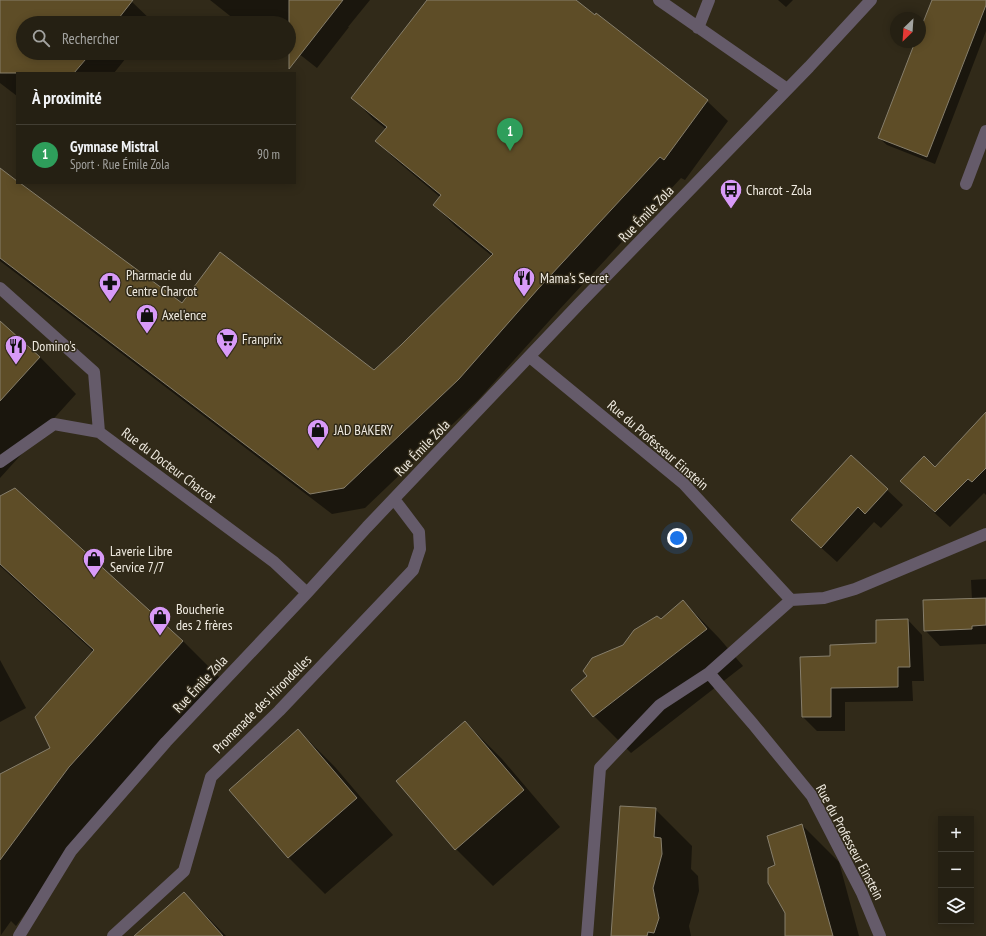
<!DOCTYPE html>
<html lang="fr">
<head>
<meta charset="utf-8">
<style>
	:root { --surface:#252013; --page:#312d21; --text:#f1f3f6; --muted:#a3a3a0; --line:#423e33; --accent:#0b8043 }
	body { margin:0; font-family:"PT Sans Narrow",sans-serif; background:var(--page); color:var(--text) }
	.controls { position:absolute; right:12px; bottom:12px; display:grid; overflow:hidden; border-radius:0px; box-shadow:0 2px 10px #0003 }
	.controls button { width:36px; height:36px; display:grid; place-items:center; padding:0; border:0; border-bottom:1px solid var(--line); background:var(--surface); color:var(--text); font:20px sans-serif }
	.compass { position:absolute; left:890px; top:12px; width:36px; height:36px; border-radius:50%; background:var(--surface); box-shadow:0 2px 10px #0003; rotate:205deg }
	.you { position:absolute; left:677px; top:538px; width:14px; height:14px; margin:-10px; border:3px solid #fff; border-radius:50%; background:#1a73e8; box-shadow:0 0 0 6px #1a73e833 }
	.badge { display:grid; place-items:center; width:26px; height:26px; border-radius:50%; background:var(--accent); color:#fff; font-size:13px; font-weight:700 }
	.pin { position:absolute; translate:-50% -33px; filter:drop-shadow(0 1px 2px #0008) }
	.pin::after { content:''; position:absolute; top:21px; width:14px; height:12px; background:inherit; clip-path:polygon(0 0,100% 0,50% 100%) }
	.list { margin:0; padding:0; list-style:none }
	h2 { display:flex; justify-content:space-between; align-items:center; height:52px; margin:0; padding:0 16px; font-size:17px }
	h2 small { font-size:13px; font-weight:400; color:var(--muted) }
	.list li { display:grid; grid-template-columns:26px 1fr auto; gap:12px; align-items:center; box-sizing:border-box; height:60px; padding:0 16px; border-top:1px solid var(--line) }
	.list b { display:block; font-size:15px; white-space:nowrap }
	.list p { margin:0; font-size:13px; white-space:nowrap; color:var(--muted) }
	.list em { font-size:13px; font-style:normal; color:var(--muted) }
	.icon { flex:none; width:22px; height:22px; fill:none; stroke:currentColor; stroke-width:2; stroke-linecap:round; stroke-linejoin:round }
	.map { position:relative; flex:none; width:986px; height:936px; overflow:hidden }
	.search { position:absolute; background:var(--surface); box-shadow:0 2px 10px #0003; left:16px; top:16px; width:280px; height:44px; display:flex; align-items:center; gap:10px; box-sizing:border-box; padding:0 14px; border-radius:22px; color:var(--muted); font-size:15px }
	.panel { position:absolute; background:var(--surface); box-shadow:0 2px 10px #0003; left:16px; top:72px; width:280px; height:112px; border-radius:0px }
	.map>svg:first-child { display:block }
</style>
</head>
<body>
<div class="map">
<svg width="986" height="936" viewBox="0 0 986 936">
	<rect width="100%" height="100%" fill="#312a19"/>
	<path fill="#0007" d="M 0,0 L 130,0 L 154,23 L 23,23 L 23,53 L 130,53 L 114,73 L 17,73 L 17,96 L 0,83 Z
		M 210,0 L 370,0 L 348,27 L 349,27 L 317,68 L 289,46 L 289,23 L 245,23 L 242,20 L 239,23 Z
		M 429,0 L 575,0 L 707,101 L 728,121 L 685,180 L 681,178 L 559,310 L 479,399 L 365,508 L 332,514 L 0,261 L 0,170 L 182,305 L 374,371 L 402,346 L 492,256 L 455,226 L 434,205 L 440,197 L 397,161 L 376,141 L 386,129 L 373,119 L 353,98 Z
		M 778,0 L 793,0 L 786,7 Z
		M 933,0 L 986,0 L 986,31 L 935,164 L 887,145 L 879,138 L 916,42 L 920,42 L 920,33 Z
		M 0,322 L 40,357 L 76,394 L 0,478 Z
		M 986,430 L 986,495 L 984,493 L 950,527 L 916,496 L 901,481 L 935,469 Z
		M 851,456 L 903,505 L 881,528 L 874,522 L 837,562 L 807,535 Z
		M 0,497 L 183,641 L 220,678 L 105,804 L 16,926 L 11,921 L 1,935 L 0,775 L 51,748 L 94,652 L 0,566 Z
		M 986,579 L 986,644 L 940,646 L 925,630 L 972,600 L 971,580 Z
		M 683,601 L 719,638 L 743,666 L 631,753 L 594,716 L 624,646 L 661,620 Z
		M 908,620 L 922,635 L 924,681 L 912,681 L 913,701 L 845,702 L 845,731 L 817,731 L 803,717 L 831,657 L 877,644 Z
		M 0,660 L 26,708 L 0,722 Z
		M 465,722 L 502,759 L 560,827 L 493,886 L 456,849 L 398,781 Z
		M 298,730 L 335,767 L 393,835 L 325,894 L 288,857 Z
		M 655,809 L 692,846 L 691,869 L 698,876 L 699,891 L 689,926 L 691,936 L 612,936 Z
		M 802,825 L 839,862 L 859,936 L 786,936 L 786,913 L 776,866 Z
		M 184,893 L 226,936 L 136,936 Z"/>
	<path fill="#5e4d27" stroke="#867e6b" d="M 0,0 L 133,0 L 115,23 L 23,23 L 23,53 L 91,53 L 74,73 L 0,73 Z
		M 289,0 L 343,0 L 289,69 Z
		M 427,0 L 576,0 L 595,15 L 596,13 L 708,100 L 664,160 L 660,157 L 538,289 L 459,379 L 344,488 L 310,494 L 0,258 L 0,168 L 17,181 L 17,183 L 20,183 L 182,303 L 220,252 L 374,370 L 401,345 L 493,254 L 433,205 L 441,195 L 375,141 L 387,127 L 351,98 Z
		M 932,0 L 986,0 L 986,5 L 927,157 L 878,138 L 915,42 L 920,42 L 920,30 Z
		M 0,321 L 40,357 L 0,401 Z
		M 986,412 L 986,468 L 972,482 L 968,479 L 935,512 L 900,481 L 924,456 L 935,467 Z
		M 851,455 L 888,489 L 865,514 L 858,507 L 821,548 L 791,520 Z
		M 15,488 L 183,641 L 69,767 L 0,860 L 0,774 L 50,748 L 35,717 L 94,650 L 0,564 L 0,496 Z
		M 986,598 L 986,625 L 972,626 L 972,629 L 924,631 L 923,600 Z
		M 683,600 L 707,629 L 593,717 L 571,690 L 587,676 L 583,671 L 592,658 L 623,645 L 634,630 L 657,616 L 661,619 Z
		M 908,619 L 910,667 L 898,667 L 898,687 L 831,688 L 831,717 L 802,717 L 800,657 L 830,656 L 830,645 L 876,643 L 876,620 Z
		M 465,721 L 524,790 L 455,850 L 396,781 Z
		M 298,729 L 357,798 L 288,858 L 229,790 Z
		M 620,806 L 656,808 L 654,837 L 661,838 L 662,854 L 653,888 L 659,918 L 654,933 L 648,932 L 647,936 L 611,936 Z
		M 802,824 L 833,936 L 785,936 L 785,913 L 768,883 L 768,868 L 775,865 L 767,836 Z
		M 184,892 L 223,936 L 134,936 Z"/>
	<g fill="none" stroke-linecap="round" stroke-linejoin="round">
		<path stroke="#655b6a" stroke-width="12" d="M 659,0 L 787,89
			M 698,28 L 709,0
			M 966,184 L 986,131
			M 0,288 L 94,372 L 99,432
			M 530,357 L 683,483 L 791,600
			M 0,462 L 54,424 L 99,432 L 274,562 L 307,593
			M 709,673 L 753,724 L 812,796 L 862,893 L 880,936
			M 19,936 L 71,851 L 166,742 L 307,593 L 367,527 L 579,304 L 809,67 L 871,0
			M 113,936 L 184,871 L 211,777 L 279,711 L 413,570 L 420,549 L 419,532 L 394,499
			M 587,936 L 600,768 L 660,705 L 709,673 L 791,600 L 824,598 L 855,589 L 986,534"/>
	</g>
	<defs>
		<g id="bus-pin" transform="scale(1.15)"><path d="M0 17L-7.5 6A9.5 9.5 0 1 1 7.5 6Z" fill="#d89af8" stroke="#312a19"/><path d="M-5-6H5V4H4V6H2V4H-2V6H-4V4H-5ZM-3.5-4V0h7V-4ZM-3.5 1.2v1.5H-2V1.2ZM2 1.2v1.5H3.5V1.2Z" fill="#111"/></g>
		<g id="restaurant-pin" transform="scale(1.15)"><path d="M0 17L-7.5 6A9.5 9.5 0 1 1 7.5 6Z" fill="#d89af8" stroke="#312a19"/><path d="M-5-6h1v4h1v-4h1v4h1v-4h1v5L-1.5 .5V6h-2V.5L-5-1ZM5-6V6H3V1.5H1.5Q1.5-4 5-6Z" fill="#111"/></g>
		<g id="pharmacy-pin" transform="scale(1.15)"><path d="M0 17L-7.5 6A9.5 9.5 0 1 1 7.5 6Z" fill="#d89af8" stroke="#312a19"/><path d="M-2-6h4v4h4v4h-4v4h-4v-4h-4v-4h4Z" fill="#111"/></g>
		<g id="shop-pin" transform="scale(1.15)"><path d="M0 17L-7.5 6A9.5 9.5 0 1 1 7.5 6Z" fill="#d89af8" stroke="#312a19"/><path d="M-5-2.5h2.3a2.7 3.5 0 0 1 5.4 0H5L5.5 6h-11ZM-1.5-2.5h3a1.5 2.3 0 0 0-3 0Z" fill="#111"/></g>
		<g id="supermarket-pin" transform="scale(1.15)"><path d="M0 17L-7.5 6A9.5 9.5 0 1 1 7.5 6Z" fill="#d89af8" stroke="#312a19"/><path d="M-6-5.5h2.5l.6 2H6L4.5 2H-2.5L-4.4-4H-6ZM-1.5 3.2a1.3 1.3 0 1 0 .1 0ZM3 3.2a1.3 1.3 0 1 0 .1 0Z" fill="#111"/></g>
	</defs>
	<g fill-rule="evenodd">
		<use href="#bus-pin" x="731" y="190"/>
		<use href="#restaurant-pin" x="524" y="278"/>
		<use href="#pharmacy-pin" x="110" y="283"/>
		<use href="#shop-pin" x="147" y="315"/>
		<use href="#supermarket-pin" x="227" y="339"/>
		<use href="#restaurant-pin" x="16" y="346"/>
		<use href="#shop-pin" x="318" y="430"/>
		<use href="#shop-pin" x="94" y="559"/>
		<use href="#shop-pin" x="160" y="617"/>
	</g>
	<g text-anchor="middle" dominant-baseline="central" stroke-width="3" stroke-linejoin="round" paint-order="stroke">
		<g font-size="14" fill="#f0ebe1" stroke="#312a19" text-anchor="start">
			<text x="746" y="190">Charcot - Zola</text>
			<text x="126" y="275">Pharmacie du<tspan x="126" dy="16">Centre Charcot</tspan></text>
			<text x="540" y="278">Mama's Secret</text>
			<text x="162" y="315">Axel'ence</text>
			<text x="242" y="339">Franprix</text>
			<text x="32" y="346">Domino's</text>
			<text x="334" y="430">JAD BAKERY</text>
			<text x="110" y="551">Laverie Libre<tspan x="110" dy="16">Service 7/7</tspan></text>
			<text x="176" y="609">Boucherie<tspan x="176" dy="16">des 2 frères</tspan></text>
		</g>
		<g font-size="14" fill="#f0ebe1" stroke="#312a19">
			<text transform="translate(646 214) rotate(-46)">Rue Émile Zola</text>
			<text transform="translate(658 445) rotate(41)">Rue du Professeur Einstein</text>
			<text transform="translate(422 448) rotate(-46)">Rue Émile Zola</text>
			<text transform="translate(169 465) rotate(37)">Rue du Docteur Charcot</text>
			<text transform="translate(200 684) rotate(-47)">Rue Émile Zola</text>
			<text transform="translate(262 704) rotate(-45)">Promenade des Hirondelles</text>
			<text transform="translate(850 842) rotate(62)">Rue du Professeur Einstein</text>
		</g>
	</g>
</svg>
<div class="controls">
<button>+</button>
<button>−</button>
<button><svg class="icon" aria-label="layers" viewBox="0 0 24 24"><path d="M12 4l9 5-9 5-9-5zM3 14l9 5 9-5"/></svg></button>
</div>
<svg class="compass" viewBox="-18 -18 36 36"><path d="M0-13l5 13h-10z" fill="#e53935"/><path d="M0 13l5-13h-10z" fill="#a3a3a0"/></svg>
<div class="you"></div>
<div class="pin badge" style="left:510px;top:151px;background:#2e9e5b">1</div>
<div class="search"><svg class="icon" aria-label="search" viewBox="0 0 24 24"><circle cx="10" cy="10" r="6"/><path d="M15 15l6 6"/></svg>Rechercher</div>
<section class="panel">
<h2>À proximité<small></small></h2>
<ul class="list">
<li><span class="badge" style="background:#2e9e5b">1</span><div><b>Gymnase Mistral</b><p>Sport · Rue Émile Zola</p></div><em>90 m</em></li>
</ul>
</section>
</div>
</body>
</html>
